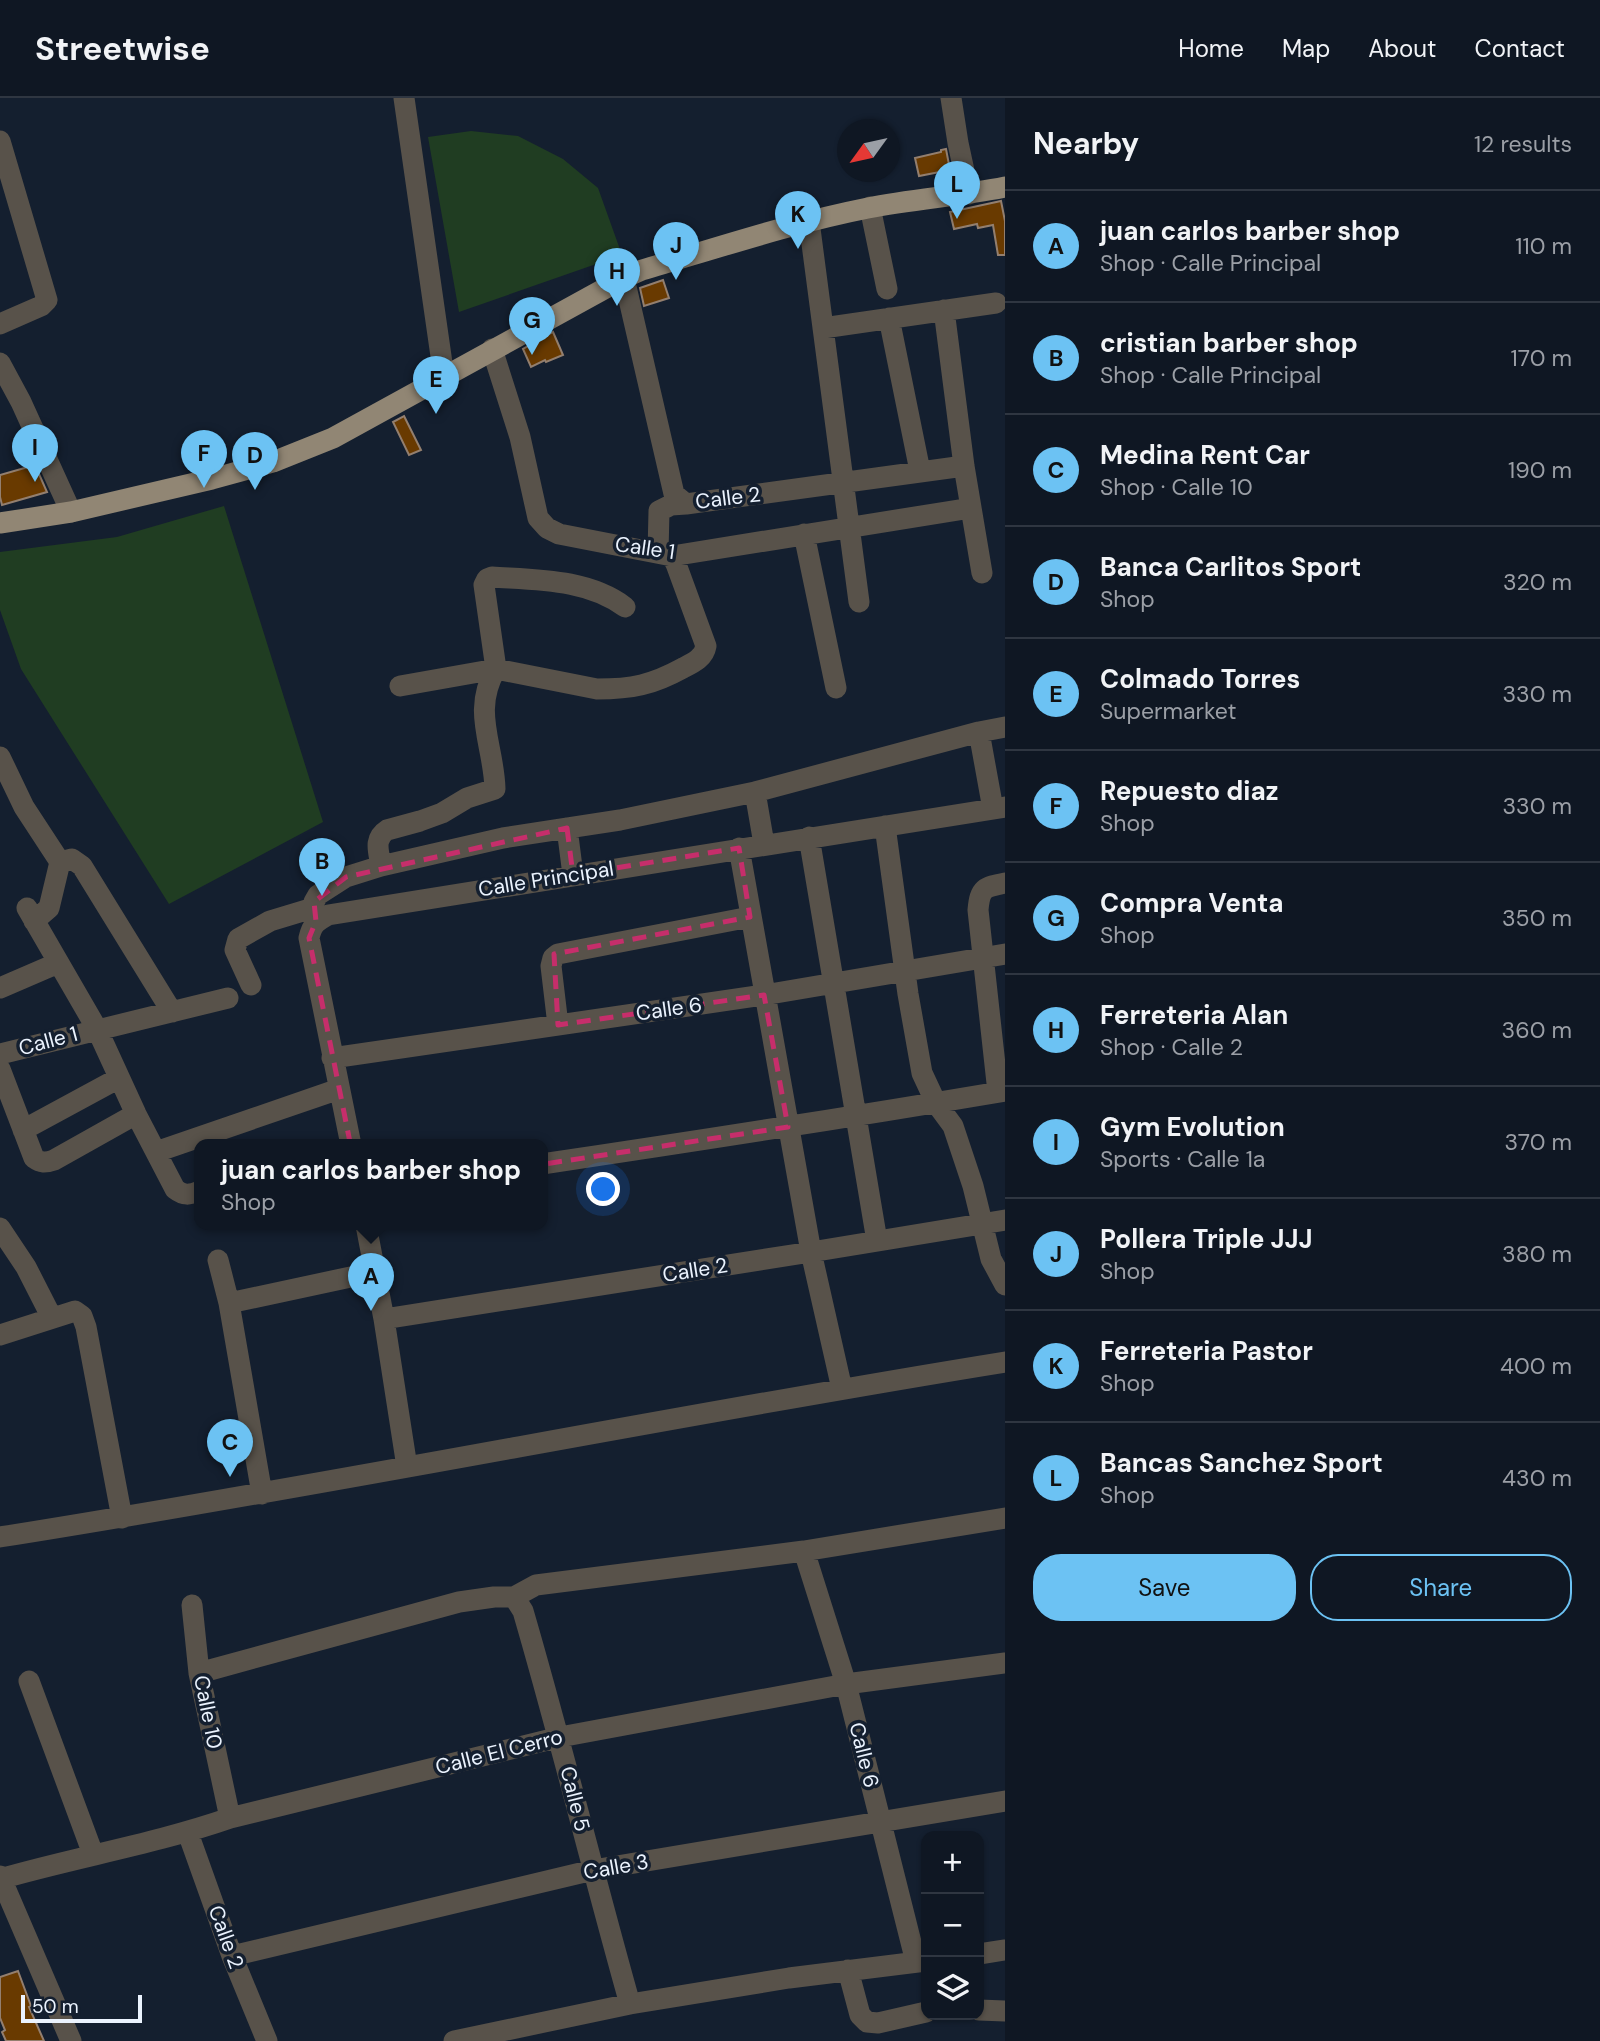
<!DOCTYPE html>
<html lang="en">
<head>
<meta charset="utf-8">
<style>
	:root { --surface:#0f1723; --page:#18202b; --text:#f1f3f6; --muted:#9b9fa6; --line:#2f3641; --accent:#6cc2f3 }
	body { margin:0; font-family:"DM Sans",sans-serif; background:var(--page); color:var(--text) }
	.controls { position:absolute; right:21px; bottom:21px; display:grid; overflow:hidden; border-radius:14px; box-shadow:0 2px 5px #0004 }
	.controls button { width:63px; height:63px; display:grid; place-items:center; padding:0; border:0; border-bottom:2px solid var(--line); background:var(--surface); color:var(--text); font:35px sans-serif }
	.compass { position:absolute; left:837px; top:21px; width:63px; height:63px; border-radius:50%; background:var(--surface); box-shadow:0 2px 5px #0004; rotate:237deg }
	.scale { position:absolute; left:21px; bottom:18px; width:121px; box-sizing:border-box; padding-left:7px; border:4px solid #ebf3fe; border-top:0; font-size:19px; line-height:24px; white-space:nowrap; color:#ebf3fe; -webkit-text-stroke:5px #141f2f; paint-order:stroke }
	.you { position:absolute; left:604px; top:1092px; width:24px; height:24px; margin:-18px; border:5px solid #fff; border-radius:50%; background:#1a73e8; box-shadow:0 0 0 10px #1a73e833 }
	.badge { display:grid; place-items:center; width:46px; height:46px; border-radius:50%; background:var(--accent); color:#111; font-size:23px; font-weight:700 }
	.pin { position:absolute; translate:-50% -58px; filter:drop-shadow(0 2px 4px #0008) }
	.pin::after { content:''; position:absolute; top:37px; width:24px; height:21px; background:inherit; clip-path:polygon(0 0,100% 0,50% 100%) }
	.popup { position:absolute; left:194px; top:1041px; width:354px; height:91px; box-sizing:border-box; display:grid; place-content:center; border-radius:14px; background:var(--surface); filter:drop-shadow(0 2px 5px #0005); font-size:23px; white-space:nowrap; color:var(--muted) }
	.popup b { font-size:26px; color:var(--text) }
	.popup::after { content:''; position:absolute; left:50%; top:100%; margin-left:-14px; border:14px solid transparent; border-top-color:var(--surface) }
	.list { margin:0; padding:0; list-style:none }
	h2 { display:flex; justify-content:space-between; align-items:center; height:91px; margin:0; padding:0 28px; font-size:30px }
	h2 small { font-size:23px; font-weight:400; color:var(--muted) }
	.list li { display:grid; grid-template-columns:46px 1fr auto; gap:21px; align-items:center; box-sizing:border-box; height:112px; padding:0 28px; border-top:2px solid var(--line) }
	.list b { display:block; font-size:26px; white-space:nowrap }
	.list p { margin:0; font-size:23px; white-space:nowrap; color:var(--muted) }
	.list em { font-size:23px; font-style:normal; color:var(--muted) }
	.actions { display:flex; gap:14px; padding:21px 28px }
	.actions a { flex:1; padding:16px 0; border:2px solid var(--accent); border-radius:28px; text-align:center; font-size:24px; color:var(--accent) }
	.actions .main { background:var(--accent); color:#111 }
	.icon { flex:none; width:38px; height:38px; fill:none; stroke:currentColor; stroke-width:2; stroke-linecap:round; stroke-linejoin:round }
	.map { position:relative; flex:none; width:1005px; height:1943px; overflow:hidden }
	header { display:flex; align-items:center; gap:42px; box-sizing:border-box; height:98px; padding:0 35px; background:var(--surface); border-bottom:2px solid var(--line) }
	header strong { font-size:33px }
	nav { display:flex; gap:38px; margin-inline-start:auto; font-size:24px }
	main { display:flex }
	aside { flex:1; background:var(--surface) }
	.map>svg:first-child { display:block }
</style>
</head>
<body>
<header>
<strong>Streetwise</strong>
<nav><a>Home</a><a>Map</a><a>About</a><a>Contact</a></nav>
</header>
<main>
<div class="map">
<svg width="1005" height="1943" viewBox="0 0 1005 1943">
	<rect width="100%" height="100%" fill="#141f2f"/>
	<path fill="#203d22" d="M 471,33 L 518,38 L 563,61 L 598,90 L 622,157 L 459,214 L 428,39 Z
		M 224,408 L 323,724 L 169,806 L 21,571 L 0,512 L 0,454 L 117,439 Z"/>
	<path fill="#693a00" stroke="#937f6f" stroke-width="2" d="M 946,51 L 950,72 L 919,78 L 915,60 L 941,54 L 941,52 Z
		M 1001,103 L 1005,123 L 1005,157 L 998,157 L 993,127 L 978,130 L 977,126 L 954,131 L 950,114 Z
		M 663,182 L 669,200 L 644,208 L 640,190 Z
		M 553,234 L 563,257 L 546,264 L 545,262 L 531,269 L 523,251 Z
		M 404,318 L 421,352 L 409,357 L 393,324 Z
		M 35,367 L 47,394 L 2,407 L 0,399 L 0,377 Z
		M 18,1873 L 31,1908 L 29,1909 L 44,1943 L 6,1943 L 2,1934 L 5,1932 L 0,1920 L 0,1879 Z"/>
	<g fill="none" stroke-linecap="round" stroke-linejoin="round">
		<path stroke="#58524a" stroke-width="21" d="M 404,0 L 444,279
			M 951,0 L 958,45 L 969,96
			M 0,43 L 47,202 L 41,208 L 0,226
			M 870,109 L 887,191
			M 809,123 L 859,504
			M 624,180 L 674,396 L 686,406 L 964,368
			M 944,212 L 964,368 L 982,475
			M 889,220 L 920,373
			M 823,230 L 996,205
			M 492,251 L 520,339 L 538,420 L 547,430 L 559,436 L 672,458 L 971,410
			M 0,265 L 21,304 L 71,414
			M 804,436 L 836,590
			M 658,455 L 659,413 L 671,407 L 686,406
			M 400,588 L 496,571 L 484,487 L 487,481 L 492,479 C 537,482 588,481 625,509
			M 979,634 L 993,711
			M 0,659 L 24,709 L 60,764 L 49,810 L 34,823
			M 755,694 L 764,746
			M 885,728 L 908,896 L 922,975 L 936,1005 L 953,1028 L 973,1088 L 991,1161 L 1005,1187
			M 567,730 L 573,777
			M 809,739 L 877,1143
			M 739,750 L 811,1154 L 842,1291
			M 60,764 L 72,761 L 82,768 L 172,914
			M 381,768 C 379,754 373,741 387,732 L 420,723 L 442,715 L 467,700 L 495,691 C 494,647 471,613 496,571 L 597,591 C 632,591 652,587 683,570 C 693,565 704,560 706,548 L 676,466 L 672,458
			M 27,810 L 97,931 L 136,1016 L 175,1091 C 184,1098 189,1097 200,1093
			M 316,823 L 313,810 L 314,804 L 318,797 L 346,779 L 381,768 L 503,740 L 620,722 L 755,694 L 979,634 L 1005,629
			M 251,887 L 235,852 L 238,841 L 270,823 L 313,810
			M 0,890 L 58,865
			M 558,927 L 551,868 L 553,860 L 558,856 L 750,819
			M 0,956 L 228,900
			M 332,960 L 764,897 L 1005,856
			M 0,971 L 34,1060 C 41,1065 45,1065 54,1062 L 136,1016
			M 998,994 L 978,812 C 980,790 984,789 1005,785
			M 23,1032 L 119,980
			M 351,1047 L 309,840 C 312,826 317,823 328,817 L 1005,709
			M 156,1054 L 339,991
			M 542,1066 C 697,1043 851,1019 1005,993
			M 366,1127 L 384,1221 L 407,1369
			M 0,1130 L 26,1169 L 52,1220
			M 218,1162 L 229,1205 L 262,1396
			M 229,1205 L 374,1174
			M 384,1221 L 811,1154 L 1005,1122
			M 0,1237 L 75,1213 L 82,1218 L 86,1229 L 122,1420
			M 0,1439 C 336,1386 669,1318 1005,1264
			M 804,1453 L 846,1586 L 916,1864
			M 514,1499 L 523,1513 C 561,1643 593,1775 630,1906
			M 192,1507 L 199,1575 L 230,1720
			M 199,1575 L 459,1504 L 494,1499 L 514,1499 L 536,1487 L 804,1453 L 1005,1420
			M 29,1583 L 93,1756
			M 188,1735 L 232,1858 L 267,1943
			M 0,1778 L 71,1943
			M 0,1781 C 76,1759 155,1746 230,1720 L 560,1639 L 846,1586 L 1005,1565
			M 979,1856 L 1005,1852
			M 232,1858 L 593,1772 L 1005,1703
			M 848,1872 L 860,1917 L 867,1924 L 878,1925 L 926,1914
			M 979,1912 L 1005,1913
			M 454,1943 L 630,1906 L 789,1880 L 926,1863"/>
		<path stroke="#918674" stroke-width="21" d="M 0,425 L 71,414 L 212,381 L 273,364 L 333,340 L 624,180 L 642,172 C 717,150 792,125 868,110 C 913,101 960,98 1005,89"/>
	</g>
	<path fill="none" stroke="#c62e6b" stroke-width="5" stroke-dasharray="14 9" stroke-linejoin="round" d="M 567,730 L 573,777 L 739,750 L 750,819 L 554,856 L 558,927 L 764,897 L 788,1029 L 360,1094 L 309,840 L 316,823 L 314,804 L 346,779 Z"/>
	<g text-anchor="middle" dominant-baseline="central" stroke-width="7" stroke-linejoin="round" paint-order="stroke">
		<g font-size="21" fill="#ebf3fe" stroke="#141f2f">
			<text transform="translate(728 400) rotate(-7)">Calle 2</text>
			<text transform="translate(645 450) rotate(8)">Calle 1</text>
			<text transform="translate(546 781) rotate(-9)">Calle Principal</text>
			<text transform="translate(669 911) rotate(-8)">Calle 6</text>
			<text transform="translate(48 943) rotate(-15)">Calle 1</text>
			<text transform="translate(695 1172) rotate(-9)">Calle 2</text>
			<text transform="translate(208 1614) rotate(79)">Calle 10</text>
			<text transform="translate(499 1654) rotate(-14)">Calle El Cerro</text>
			<text transform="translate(864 1657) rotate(76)">Calle 6</text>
			<text transform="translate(575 1701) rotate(76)">Calle 5</text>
			<text transform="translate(616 1769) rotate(-10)">Calle 3</text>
			<text transform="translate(226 1839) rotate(70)">Calle 2</text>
		</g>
	</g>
</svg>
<div class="controls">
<button>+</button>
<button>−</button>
<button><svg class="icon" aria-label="layers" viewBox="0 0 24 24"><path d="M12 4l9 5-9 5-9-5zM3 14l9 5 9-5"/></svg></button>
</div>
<svg class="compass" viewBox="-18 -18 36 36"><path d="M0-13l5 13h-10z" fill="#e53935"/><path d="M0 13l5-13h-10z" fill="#9b9fa6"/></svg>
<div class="scale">50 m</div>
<div class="you"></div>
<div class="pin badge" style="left:371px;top:1213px">A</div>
<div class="popup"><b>juan carlos barber shop</b>Shop</div>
<div class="pin badge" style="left:322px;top:798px">B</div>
<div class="pin badge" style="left:230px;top:1379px">C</div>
<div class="pin badge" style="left:255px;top:392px">D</div>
<div class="pin badge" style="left:436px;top:316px">E</div>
<div class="pin badge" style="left:204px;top:390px">F</div>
<div class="pin badge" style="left:532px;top:257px">G</div>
<div class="pin badge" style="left:617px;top:208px">H</div>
<div class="pin badge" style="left:35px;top:384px">I</div>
<div class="pin badge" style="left:676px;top:182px">J</div>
<div class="pin badge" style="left:798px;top:151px">K</div>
<div class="pin badge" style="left:957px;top:121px">L</div>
</div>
<aside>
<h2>Nearby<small>12 results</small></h2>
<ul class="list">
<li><span class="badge">A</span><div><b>juan carlos barber shop</b><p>Shop · Calle Principal</p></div><em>110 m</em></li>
<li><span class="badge">B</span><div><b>cristian barber shop</b><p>Shop · Calle Principal</p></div><em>170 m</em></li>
<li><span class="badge">C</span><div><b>Medina Rent Car</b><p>Shop · Calle 10</p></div><em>190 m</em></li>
<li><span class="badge">D</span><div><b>Banca Carlitos Sport</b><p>Shop</p></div><em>320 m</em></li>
<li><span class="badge">E</span><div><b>Colmado Torres</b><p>Supermarket</p></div><em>330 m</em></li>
<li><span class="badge">F</span><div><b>Repuesto diaz</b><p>Shop</p></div><em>330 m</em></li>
<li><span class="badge">G</span><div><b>Compra Venta</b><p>Shop</p></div><em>350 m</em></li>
<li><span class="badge">H</span><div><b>Ferreteria Alan</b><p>Shop · Calle 2</p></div><em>360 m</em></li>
<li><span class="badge">I</span><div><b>Gym Evolution</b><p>Sports · Calle 1a</p></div><em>370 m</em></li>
<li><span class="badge">J</span><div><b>Pollera Triple JJJ</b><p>Shop</p></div><em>380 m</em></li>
<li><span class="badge">K</span><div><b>Ferreteria Pastor</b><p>Shop</p></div><em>400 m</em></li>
<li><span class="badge">L</span><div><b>Bancas Sanchez Sport</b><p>Shop</p></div><em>430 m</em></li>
</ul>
<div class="actions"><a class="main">Save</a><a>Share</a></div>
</aside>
</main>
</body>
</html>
